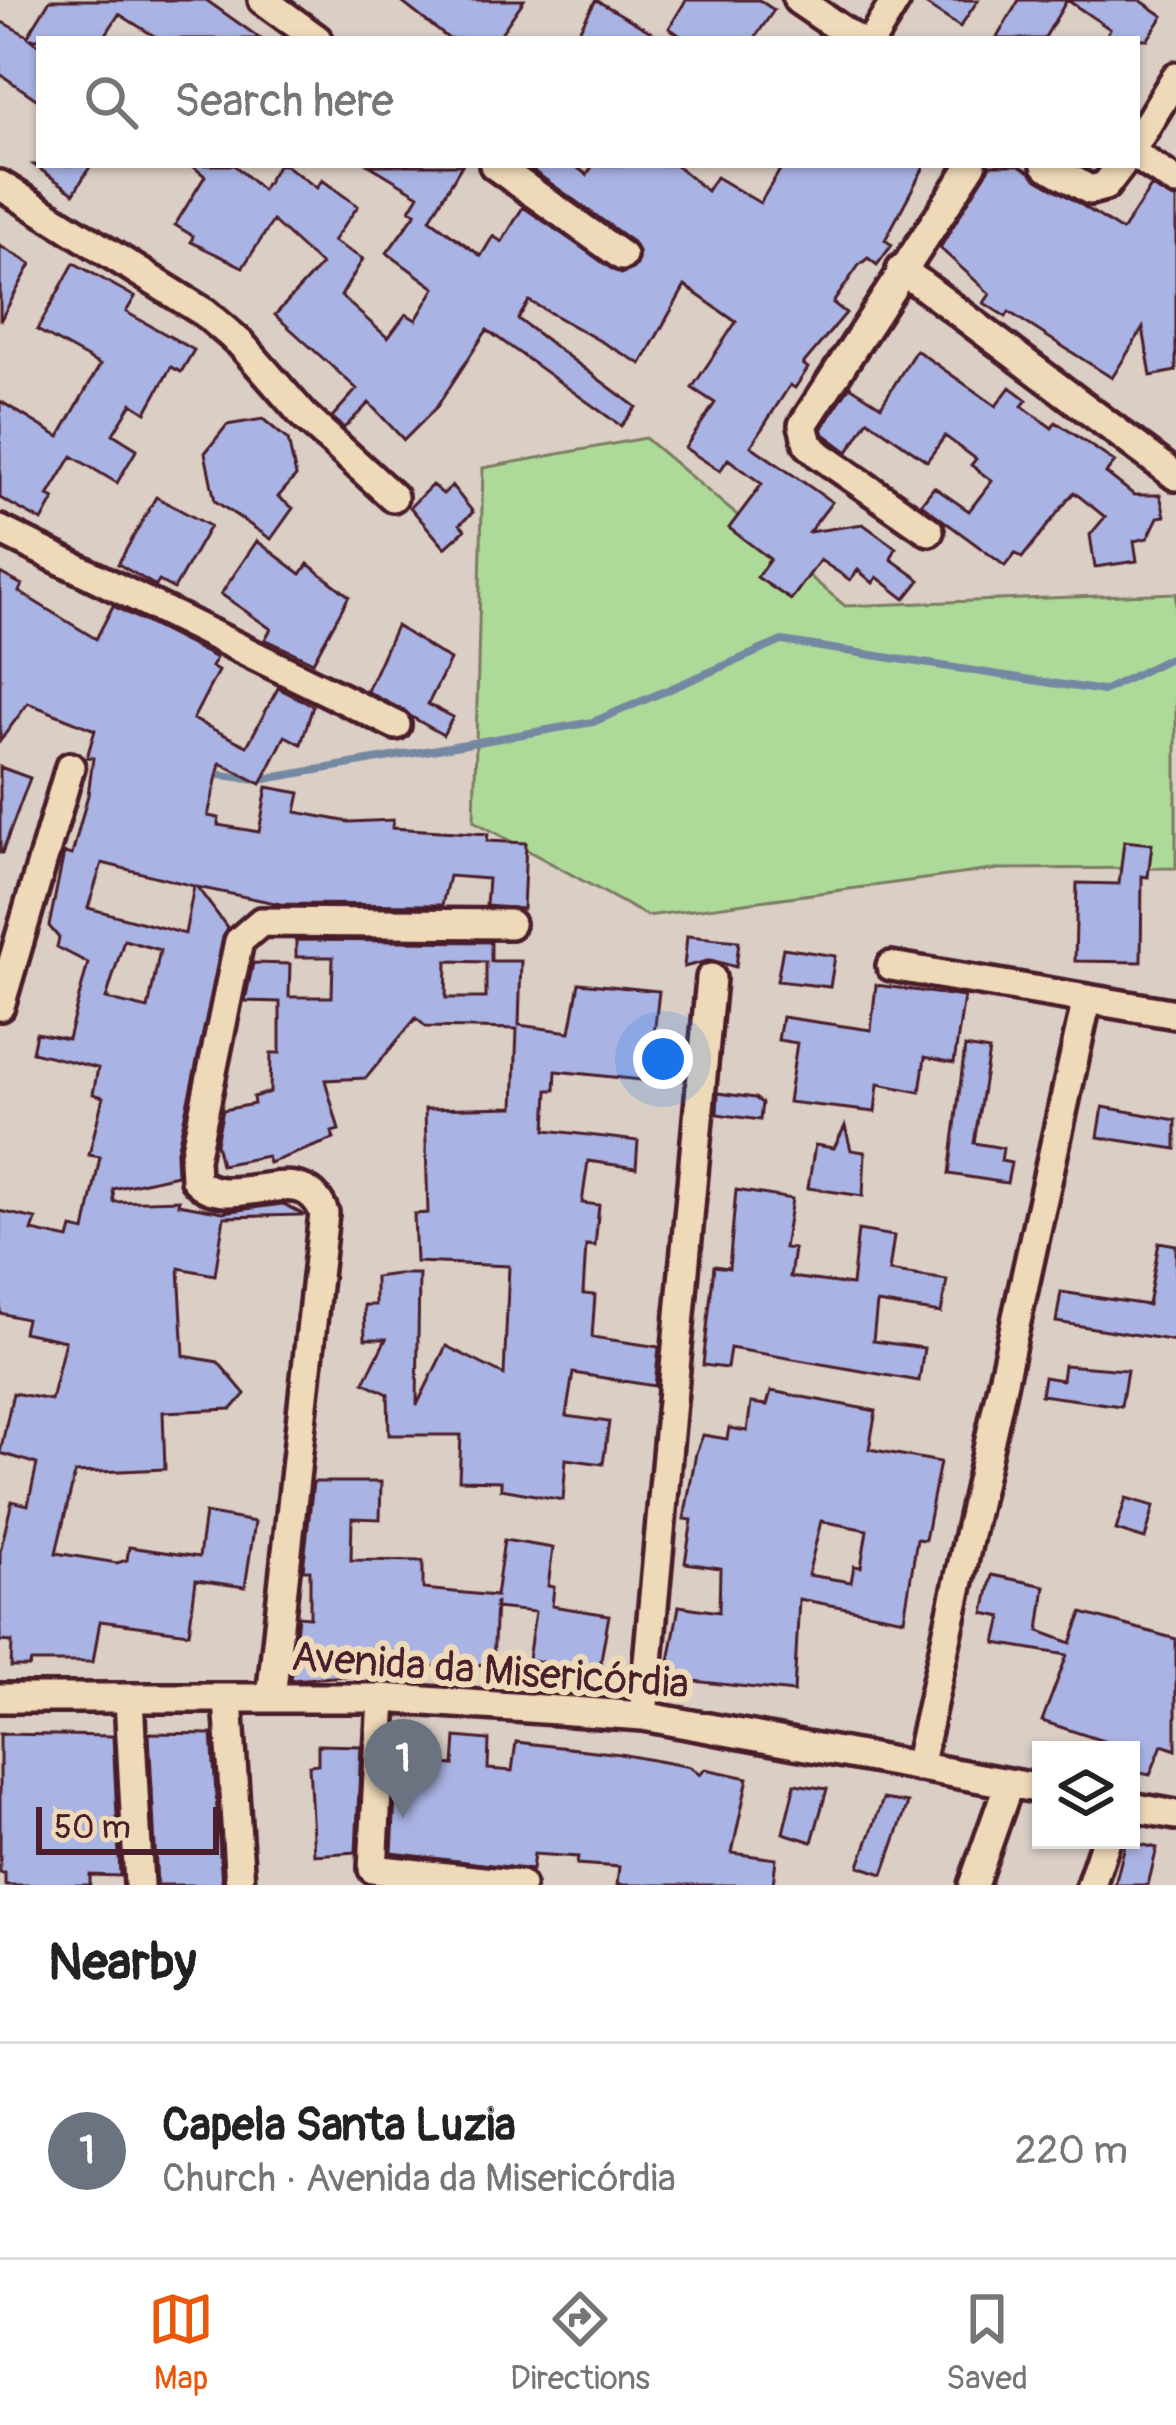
<!DOCTYPE html>
<html lang="en">
<head>
<meta charset="utf-8">
<style>
	:root { --surface:#fff; --page:#f6f6f6; --text:#222; --muted:#767676; --line:#e0e0e0; --accent:#ea580c }
	body { margin:0; font-family:Pangolin,sans-serif; background:var(--page); color:var(--text) }
	.controls { position:absolute; right:36px; bottom:36px; display:grid; overflow:hidden; border-radius:0px; box-shadow:0 3px 9px #0004 }
	.controls button { width:108px; height:108px; display:grid; place-items:center; padding:0; border:0; border-bottom:3px solid var(--line); background:var(--surface); color:var(--text); font:60px sans-serif }
	.scale { position:absolute; left:36px; bottom:30px; width:183px; box-sizing:border-box; padding-left:12px; border:6px solid #4a1f2b; border-top:0; font-size:33px; line-height:42px; white-space:nowrap; color:#4a1f2b; -webkit-text-stroke:9px #eed9b8; paint-order:stroke }
	.you { position:absolute; left:663px; top:1059px; width:42px; height:42px; margin:-30px; border:9px solid #fff; border-radius:50%; background:#1a73e8; box-shadow:0 0 0 18px #1a73e833 }
	.badge { display:grid; place-items:center; width:78px; height:78px; border-radius:50%; background:var(--accent); color:#fff; font-size:39px; font-weight:700 }
	.pin { position:absolute; translate:-50% -99px; filter:drop-shadow(0 3px 6px #0008) }
	.pin::after { content:''; position:absolute; top:63px; width:42px; height:36px; background:inherit; clip-path:polygon(0 0,100% 0,50% 100%) }
	.list { margin:0; padding:0; list-style:none }
	h2 { display:flex; justify-content:space-between; align-items:center; height:156px; margin:0; padding:0 48px; font-size:51px }
	h2 small { font-size:39px; font-weight:400; color:var(--muted) }
	.list li { display:grid; grid-template-columns:78px 1fr auto; gap:36px; align-items:center; box-sizing:border-box; height:216px; padding:0 48px; border-top:3px solid var(--line) }
	.list b { display:block; font-size:45px; white-space:nowrap }
	.list p { margin:0; font-size:39px; white-space:nowrap; color:var(--muted) }
	.list em { font-size:39px; font-style:normal; color:var(--muted) }
	.icon { flex:none; width:66px; height:66px; fill:none; stroke:currentColor; stroke-width:2; stroke-linecap:round; stroke-linejoin:round }
	.map { position:relative; flex:none; width:1176px; height:1885px; overflow:hidden }
	.search { position:absolute; background:var(--surface); box-shadow:0 3px 9px #0004; left:36px; right:36px; top:36px; height:132px; display:flex; align-items:center; gap:30px; box-sizing:border-box; padding:0 42px; border-radius:0px; color:var(--muted); font-size:45px }
	.sheet { height:372px; background:var(--surface) }
	nav { display:flex; justify-content:space-around; align-items:center; box-sizing:border-box; height:168px; border-top:3px solid var(--line); background:var(--surface); font-size:33px; color:var(--muted) }
	nav a { display:grid; justify-items:center; gap:6px }
	nav .on { color:var(--accent) }
	.map>svg:first-child { display:block }
</style>
</head>
<body>
<div class="map">
<svg width="1176" height="1885" viewBox="0 0 1176 1885">
	<rect width="100%" height="100%" fill="#dacec5"/>
	<filter id="ink" filterUnits="userSpaceOnUse"><feTurbulence type="fractalNoise" baseFrequency=".00833" numOctaves="2"/><feDisplacementMap in="SourceGraphic" scale="24" xChannelSelector="R" yChannelSelector="G"/><feConvolveMatrix kernelMatrix="1 2 1 2 8 2 1 2 1" color-interpolation-filters="sRGB"/></filter>
	<g filter="url(#ink)">
		<path fill="#adda99" stroke="#7c7c62" stroke-width="3" d="M 645,438 L 845,606 L 1176,593 L 1176,868 L 999,869 L 647,916 L 474,821 L 483,468 Z"/>
		<g fill="none" stroke-linecap="round" stroke-linejoin="round">
			<path stroke="#7588a2" stroke-width="8" d="M 207,773 L 259,780 L 593,722 L 782,641 L 1103,691 L 1176,655"/>
		</g>
		<path fill="#aab4e4" stroke="#4a1f2b" stroke-width="3" fill-rule="evenodd" d="M 50,0 L 206,0 L 261,39 L 159,39 L 119,14 L 103,39 L 31,39 L 39,45 L 39,101 L 0,74 L 0,21 L 28,36 Z
			M 399,0 L 524,0 L 497,39 L 449,39 Z
			M 596,0 L 663,39 L 574,39 Z
			M 686,0 L 759,0 L 774,10 L 754,39 L 685,39 L 669,28 Z
			M 919,0 L 978,0 L 960,27 Z
			M 1019,0 L 1140,0 L 1163,16 L 1148,39 L 1104,39 L 1110,29 L 1067,0 L 1044,39 L 996,39 Z
			M 34,165 L 91,165 L 74,193 Z
			M 191,165 L 234,165 L 262,190 L 278,165 L 285,165 L 317,188 L 322,180 L 358,206 L 333,241 L 363,259 L 341,296 L 388,338 L 406,314 L 416,320 L 435,288 L 387,253 L 416,213 L 410,210 L 419,195 L 369,165 L 462,165 L 430,219 L 481,256 L 493,236 L 502,242 L 523,207 L 621,274 L 637,265 L 633,242 L 525,165 L 574,165 L 587,175 L 593,165 L 676,165 L 707,191 L 716,177 L 760,203 L 783,165 L 925,165 L 885,240 L 892,245 L 877,265 L 868,258 L 859,265 L 833,303 L 846,313 L 803,364 L 808,368 L 795,388 L 790,385 L 751,446 L 832,502 L 809,532 L 863,524 L 896,548 L 891,559 L 920,580 L 905,599 L 877,577 L 873,583 L 858,570 L 850,580 L 820,560 L 791,600 L 757,577 L 770,559 L 729,528 L 762,484 L 728,459 L 720,471 L 685,448 L 715,403 L 692,388 L 736,322 L 685,286 L 641,364 L 529,301 L 518,319 L 636,407 L 621,426 L 487,330 L 436,408 L 404,440 L 369,403 L 344,428 L 332,417 L 357,389 L 275,315 L 321,265 L 273,221 L 243,267 L 191,242 L 193,236 L 175,225 L 205,176 Z
			M 990,165 L 1019,165 L 1122,231 L 1151,187 L 1176,200 L 1176,371 L 1151,376 L 1143,328 L 1112,378 L 1009,312 L 1006,317 L 984,303 L 990,294 L 940,248 Z
			M 0,246 L 31,264 L 0,321 Z
			M 74,263 L 135,297 L 126,312 L 194,350 L 181,372 L 171,367 L 146,412 L 132,403 L 113,434 L 137,449 L 117,483 L 72,456 L 48,496 L 54,499 L 42,521 L 0,498 L 0,401 L 59,437 L 100,365 L 37,330 Z
			M 916,350 L 996,406 L 1010,387 L 1027,400 L 1022,406 L 1052,428 L 1056,422 L 1115,462 L 1106,473 L 1134,495 L 1160,495 L 1165,516 L 1158,517 L 1148,538 L 1134,541 L 1137,561 L 1095,567 L 1090,535 L 1105,517 L 1074,492 L 1022,558 L 1015,553 L 1005,566 L 921,504 L 934,487 L 969,511 L 992,481 L 971,465 L 976,459 L 945,436 L 927,461 L 868,420 L 848,452 L 824,434 L 822,428 L 850,386 L 881,406 Z
			M 263,419 L 288,440 L 296,476 L 278,497 L 293,508 L 271,539 L 215,501 L 205,453 L 227,425 Z
			M 432,485 L 443,494 L 452,486 L 473,512 L 460,524 L 465,530 L 445,548 L 410,507 Z
			M 156,497 L 210,526 L 174,589 L 159,581 L 156,586 L 118,564 Z
			M 257,541 L 301,574 L 308,564 L 349,596 L 313,662 L 265,639 L 271,629 L 221,594 Z
			M 0,573 L 22,585 L 19,592 L 96,639 L 113,606 L 216,658 L 211,667 L 218,671 L 193,719 L 247,746 L 278,688 L 313,706 L 301,744 L 285,736 L 261,784 L 220,763 L 208,816 L 219,818 L 218,825 L 259,832 L 267,787 L 300,793 L 296,812 L 349,822 L 393,820 L 392,828 L 488,834 L 487,841 L 526,843 L 523,909 L 486,906 L 488,879 L 449,876 L 442,905 L 280,904 L 197,887 L 227,927 L 176,1155 L 177,1175 L 113,1189 L 114,1202 L 179,1200 L 178,1204 L 223,1212 L 283,1204 L 304,1215 L 224,1217 L 215,1275 L 179,1268 L 184,1356 L 218,1362 L 245,1394 L 232,1409 L 163,1412 L 165,1469 L 75,1473 L 56,1553 L 117,1563 L 127,1560 L 129,1547 L 199,1557 L 205,1513 L 255,1522 L 245,1587 L 196,1580 L 189,1633 L 100,1621 L 93,1662 L 31,1662 L 29,1667 L 11,1667 L 12,1642 L 0,1641 L 0,1552 L 12,1501 L 28,1505 L 37,1464 L 0,1453 L 13,1393 L 51,1400 L 65,1341 L 23,1332 L 26,1319 L 0,1313 L 0,1211 L 36,1219 L 32,1231 L 69,1239 L 72,1228 L 85,1231 L 100,1157 L 89,1155 L 103,1097 L 93,1094 L 98,1068 L 32,1052 L 36,1033 L 68,1039 L 88,963 L 57,947 L 59,938 L 49,926 L 64,853 L 72,855 L 88,795 L 93,758 L 87,757 L 95,730 L 28,703 L 0,741 ZM 102,863 L 194,886 L 185,934 L 88,908 ZM 124,940 L 160,950 L 148,1009 L 106,999 Z
			M 396,626 L 450,660 L 428,704 L 453,717 L 443,735 L 367,691 Z
			M 0,767 L 30,778 L 2,853 L 0,853 Z
			M 1124,841 L 1152,844 L 1148,877 L 1142,876 L 1141,962 L 1075,961 L 1077,883 L 1119,884 Z
			M 687,936 L 739,941 L 736,967 L 711,960 L 684,967 Z
			M 296,940 L 491,942 L 491,961 L 521,961 L 519,1025 L 570,1032 L 579,983 L 659,991 L 653,1044 L 673,1047 L 669,1083 L 556,1071 L 555,1090 L 548,1090 L 546,1130 L 638,1141 L 636,1168 L 588,1161 L 582,1203 L 599,1205 L 595,1246 L 586,1245 L 583,1294 L 595,1295 L 592,1337 L 659,1347 L 655,1386 L 573,1373 L 566,1416 L 609,1422 L 603,1464 L 566,1459 L 563,1500 L 501,1489 L 501,1481 L 459,1480 L 461,1435 L 389,1435 L 388,1394 L 364,1382 L 386,1339 L 365,1339 L 364,1305 L 375,1305 L 375,1277 L 397,1274 L 419,1274 L 417,1405 L 446,1346 L 504,1375 L 509,1266 L 416,1262 L 414,1214 L 428,1213 L 425,1109 L 514,1107 L 517,1029 L 426,1027 L 416,1018 L 366,1078 L 325,1080 L 339,1130 L 332,1132 L 334,1139 L 269,1163 L 267,1156 L 221,1165 L 216,1143 L 223,1110 L 254,1104 L 253,1097 L 270,1092 L 271,1053 L 280,1053 L 280,1002 L 245,1001 L 253,963 L 290,964 L 289,997 L 332,997 L 333,957 L 296,957 ZM 447,961 L 486,962 L 486,998 L 446,998 Z
			M 783,948 L 835,956 L 830,987 L 777,981 Z
			M 876,985 L 964,997 L 954,1063 L 925,1057 L 920,1092 L 878,1084 L 875,1112 L 788,1102 L 797,1043 L 778,1040 L 782,1017 L 871,1030 Z
			M 965,1047 L 989,1051 L 974,1143 L 1003,1148 L 1001,1161 L 1011,1163 L 1007,1183 L 949,1174 Z
			M 718,1093 L 755,1098 L 762,1103 L 760,1120 L 717,1114 Z
			M 1103,1107 L 1176,1120 L 1176,1149 L 1098,1137 Z
			M 845,1126 L 851,1150 L 865,1152 L 863,1196 L 808,1188 L 815,1145 L 834,1148 Z
			M 736,1190 L 792,1199 L 784,1248 L 794,1249 L 790,1277 L 852,1285 L 858,1230 L 894,1236 L 889,1271 L 947,1280 L 941,1313 L 877,1303 L 873,1341 L 924,1348 L 919,1381 L 730,1348 L 727,1368 L 703,1365 L 714,1266 L 729,1268 Z
			M 1159,1242 L 1176,1245 L 1176,1341 L 1056,1322 L 1061,1292 L 1148,1305 Z
			M 1064,1365 L 1127,1370 L 1121,1406 L 1041,1395 L 1044,1377 L 1062,1380 Z
			M 771,1391 L 876,1411 L 869,1449 L 940,1462 L 925,1540 L 917,1539 L 904,1619 L 799,1599 L 794,1692 L 666,1678 L 679,1606 L 719,1612 L 720,1568 L 685,1563 L 692,1520 L 684,1519 L 696,1453 L 703,1435 L 727,1439 L 729,1428 L 747,1431 L 751,1403 L 767,1405 ZM 821,1521 L 867,1530 L 861,1567 L 854,1566 L 851,1582 L 808,1575 Z
			M 313,1482 L 381,1482 L 380,1519 L 352,1518 L 351,1560 L 423,1561 L 423,1589 L 496,1596 L 504,1540 L 553,1548 L 548,1586 L 554,1587 L 552,1606 L 609,1615 L 599,1671 L 528,1660 L 535,1612 L 495,1608 L 496,1601 L 493,1664 L 388,1668 L 376,1658 L 347,1657 L 347,1676 L 291,1680 L 298,1616 L 310,1617 L 310,1570 L 303,1570 Z
			M 1126,1498 L 1154,1506 L 1145,1539 L 1116,1530 Z
			M 992,1575 L 1045,1586 L 1039,1631 L 1071,1643 L 1082,1613 L 1176,1639 L 1176,1750 L 1162,1745 L 1150,1775 L 1131,1771 L 1131,1750 L 1042,1721 L 1067,1655 L 996,1643 L 1002,1617 L 984,1613 Z
			M 149,1733 L 212,1734 L 222,1885 L 157,1885 Z
			M 0,1734 L 113,1736 L 120,1876 L 90,1875 L 90,1885 L 5,1885 L 5,1873 L 0,1873 Z
			M 456,1737 L 489,1740 L 488,1769 L 512,1771 L 516,1742 L 620,1754 L 690,1767 L 700,1775 L 705,1769 L 748,1778 L 732,1853 L 776,1859 L 773,1885 L 617,1885 L 619,1867 L 577,1864 L 578,1857 L 534,1854 L 532,1870 L 392,1853 L 397,1760 L 454,1765 Z
			M 318,1745 L 361,1746 L 356,1852 L 314,1855 L 309,1765 L 318,1764 Z
			M 795,1784 L 827,1789 L 812,1842 L 783,1833 Z
			M 883,1799 L 908,1803 L 883,1874 L 859,1866 Z
			M 1126,1841 L 1157,1848 L 1148,1885 L 1115,1885 Z"/>
		<g fill="none" stroke-linecap="round" stroke-linejoin="round">
			<g stroke="#4a1f2b" stroke-width="36">
				<path id="minor" d="M 263,0 L 317,39
					M 798,0 L 855,39
					M 872,39 L 896,0
					M 1137,141 L 1176,77
					M 1137,156 L 1176,182
					M 494,165 L 622,256
					M 1046,165 L 1090,190 L 1105,186 L 1121,165
					M 0,185 L 205,313 L 240,343 L 304,416 L 393,497
					M 901,269 L 1176,476
					M 0,530 L 396,725
					M 929,531 L 820,455 L 808,444 L 803,425 L 972,165
					M 891,966 L 1176,1014
					M 0,1006 L 70,767
					M 0,1698 L 382,1698 L 643,1716 L 1041,1789
					M 271,1698 L 324,1213 C 303,1154 228,1217 195,1179 L 194,1159 L 239,941 L 261,922 L 510,924
					M 382,1698 L 373,1869 L 520,1885
					M 129,1699 L 139,1885
					M 228,1699 L 240,1885
					M 643,1716 L 711,978
					M 918,1767 L 1087,999
					M 1131,1807 L 1176,1815
					M 973,1885 L 1009,1783
					M 1091,1885 L 1106,1840"/>
			</g>
			<use href="#minor" stroke="#eed9b8" stroke-width="27"/>
		</g>
	</g>
	<g text-anchor="middle" dominant-baseline="central" stroke-width="12" stroke-linejoin="round" paint-order="stroke">
		<g font-size="42" fill="#4a1f2b" stroke="#eed9b8">
			<text transform="translate(490 1671) rotate(4)">Avenida da Misericórdia</text>
		</g>
	</g>
</svg>
<div class="controls">
<button><svg class="icon" aria-label="layers" viewBox="0 0 24 24"><path d="M12 4l9 5-9 5-9-5zM3 14l9 5 9-5"/></svg></button>
</div>
<div class="scale">50 m</div>
<div class="you"></div>
<div class="pin badge" style="left:403px;top:1818px;background:#6b7280">1</div>
<div class="search"><svg class="icon" aria-label="search" viewBox="0 0 24 24"><circle cx="10" cy="10" r="6"/><path d="M15 15l6 6"/></svg>Search here</div>
</div>
<section class="sheet">
<h2>Nearby<small></small></h2>
<ul class="list">
<li><span class="badge" style="background:#6b7280">1</span><div><b>Capela Santa Luzia</b><p>Church · Avenida da Misericórdia</p></div><em>220 m</em></li>
</ul>
</section>
<nav>
<a class="on"><svg class="icon" aria-label="map" viewBox="0 0 24 24"><path d="M3 6l6-2 6 2 6-2v14l-6 2-6-2-6 2zM9 4v14M15 6v14"/></svg>Map</a>
<a><svg class="icon" aria-label="directions" viewBox="0 0 24 24"><path d="M12 3l9 9-9 9-9-9zM9 14v-3h6M13 9l2 2-2 2"/></svg>Directions</a>
<a><svg class="icon" aria-label="saved" viewBox="0 0 24 24"><path d="M7 4h10v16l-5-4-5 4z"/></svg>Saved</a>
</nav>
</body>
</html>
